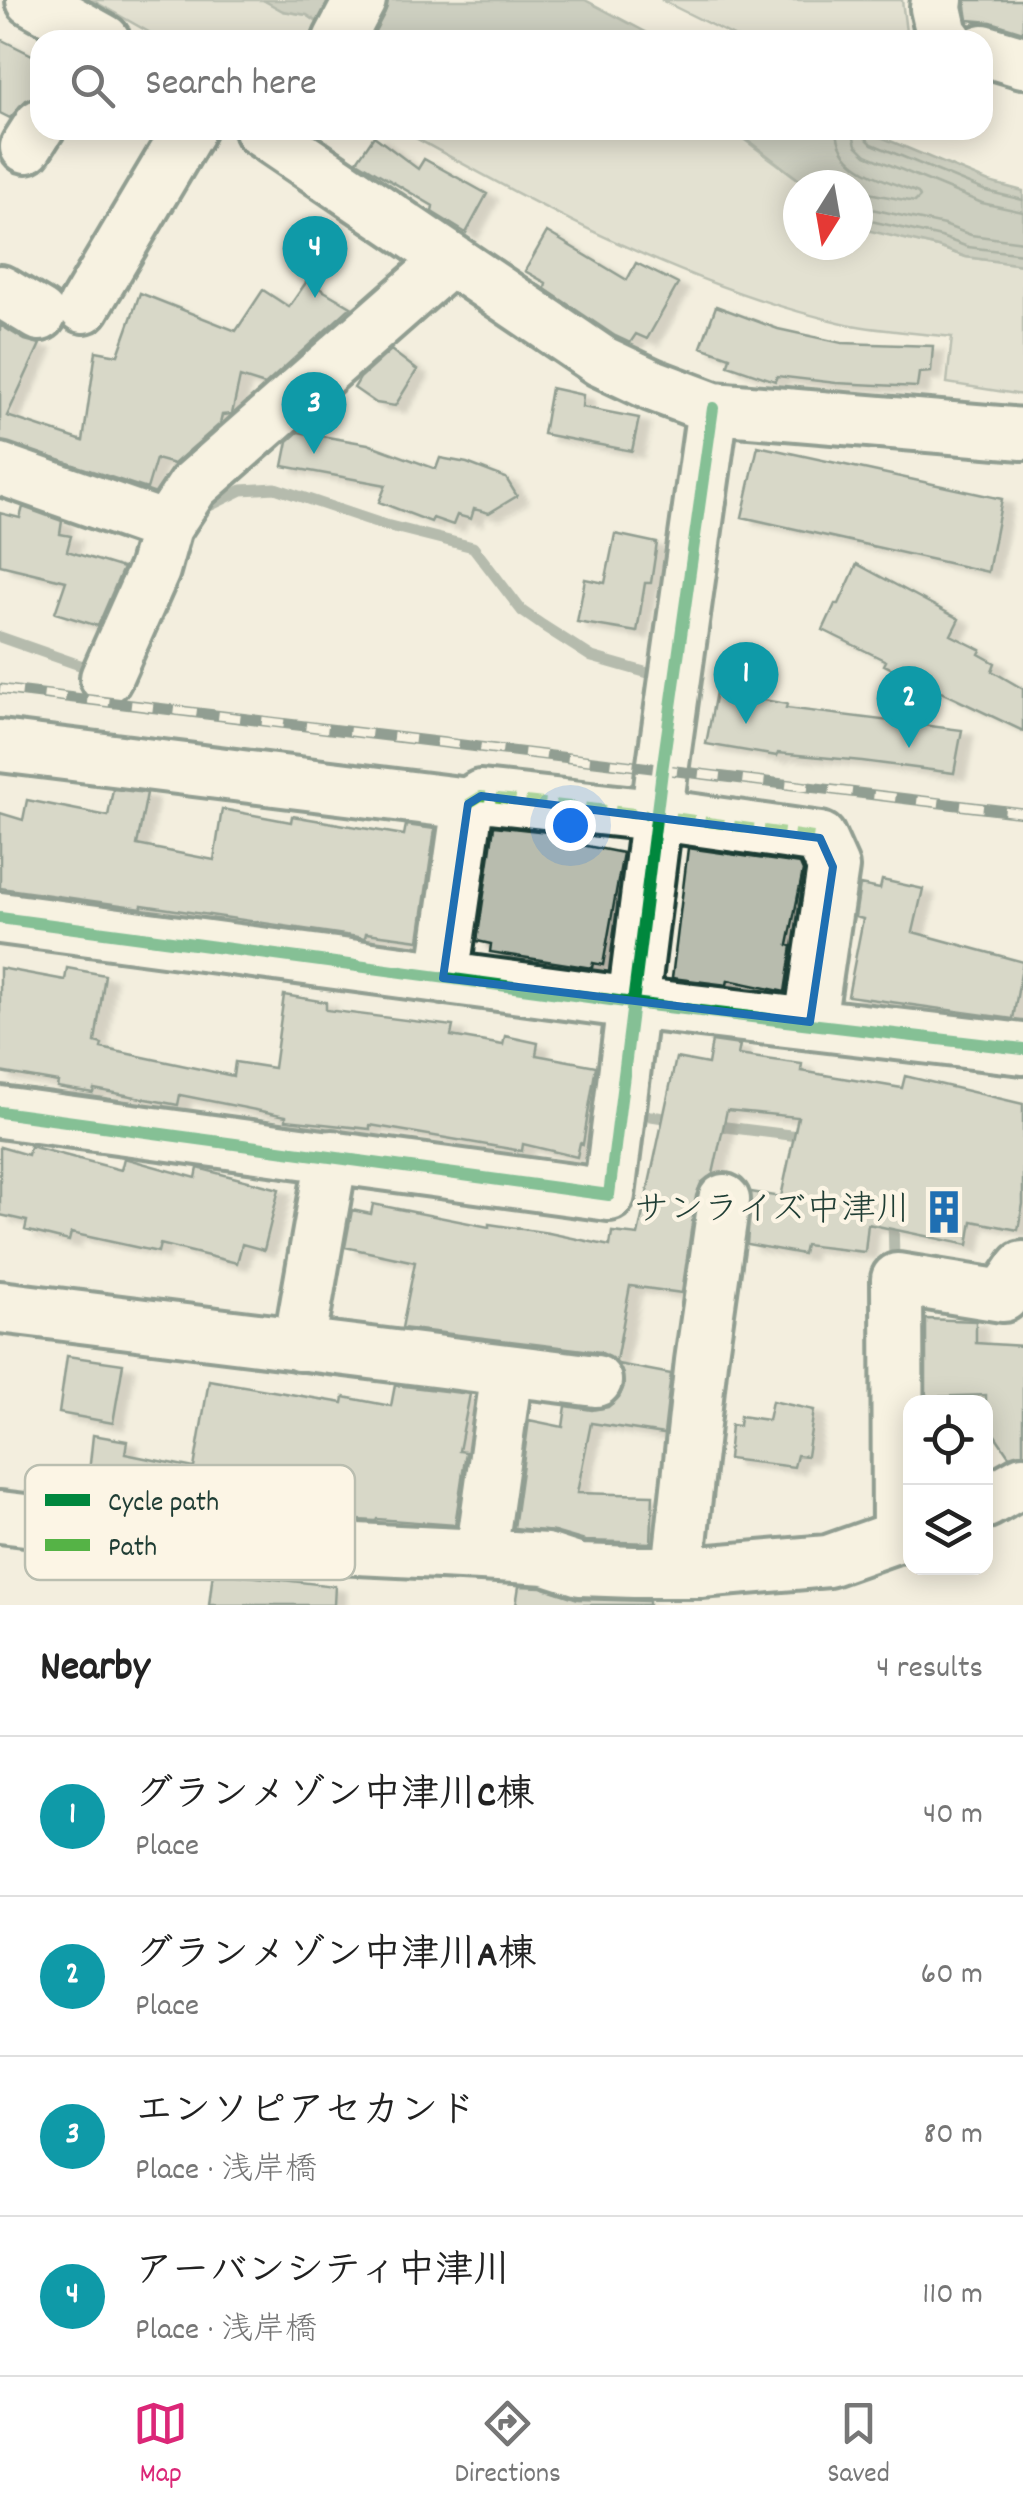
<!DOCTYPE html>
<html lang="en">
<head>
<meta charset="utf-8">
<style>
	:root { --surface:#fff; --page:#f6f6f6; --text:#222; --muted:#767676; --line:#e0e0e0; --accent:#db2777 }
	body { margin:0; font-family:Dekko,"Klee One",sans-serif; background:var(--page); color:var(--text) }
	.controls { position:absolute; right:30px; bottom:30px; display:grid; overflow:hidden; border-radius:20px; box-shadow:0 5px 25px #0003 }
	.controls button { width:90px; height:90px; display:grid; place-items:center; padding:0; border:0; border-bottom:2px solid var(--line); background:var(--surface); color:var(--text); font:50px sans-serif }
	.compass { position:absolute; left:783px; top:170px; width:90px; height:90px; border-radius:50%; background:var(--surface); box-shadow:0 5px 25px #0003; rotate:191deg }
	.you { position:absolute; left:570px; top:825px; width:35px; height:35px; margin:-25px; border:8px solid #fff; border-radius:50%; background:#1a73e8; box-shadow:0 0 0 15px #1a73e833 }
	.badge { display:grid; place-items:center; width:65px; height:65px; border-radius:50%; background:var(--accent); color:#fff; font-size:32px; font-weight:700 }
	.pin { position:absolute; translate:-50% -82px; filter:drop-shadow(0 2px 5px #0008) }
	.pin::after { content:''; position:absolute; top:52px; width:35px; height:30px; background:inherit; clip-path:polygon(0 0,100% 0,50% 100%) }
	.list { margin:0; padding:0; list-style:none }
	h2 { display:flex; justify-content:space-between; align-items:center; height:130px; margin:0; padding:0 40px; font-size:42px }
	h2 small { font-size:32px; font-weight:400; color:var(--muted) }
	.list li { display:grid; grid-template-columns:65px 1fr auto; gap:30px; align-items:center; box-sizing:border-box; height:160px; padding:0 40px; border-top:2px solid var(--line) }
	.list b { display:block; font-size:38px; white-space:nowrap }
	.list p { margin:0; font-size:32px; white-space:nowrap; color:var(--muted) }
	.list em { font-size:32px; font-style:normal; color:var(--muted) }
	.icon { flex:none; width:55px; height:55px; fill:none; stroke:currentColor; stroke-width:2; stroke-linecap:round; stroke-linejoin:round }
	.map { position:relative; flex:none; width:1023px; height:1605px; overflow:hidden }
	.search { position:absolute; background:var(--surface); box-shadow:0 5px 25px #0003; left:30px; right:30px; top:30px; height:110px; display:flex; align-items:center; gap:25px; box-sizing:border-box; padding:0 35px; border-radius:30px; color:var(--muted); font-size:38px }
	.sheet { height:770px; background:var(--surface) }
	nav { display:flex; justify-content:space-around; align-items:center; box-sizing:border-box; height:140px; border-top:2px solid var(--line); background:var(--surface); font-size:28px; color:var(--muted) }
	nav a { display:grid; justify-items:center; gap:5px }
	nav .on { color:var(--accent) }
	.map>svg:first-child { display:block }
</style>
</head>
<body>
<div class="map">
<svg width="1023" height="1605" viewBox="0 0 1023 1605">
	<defs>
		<filter id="shadow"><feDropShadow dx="11" dy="6" stdDeviation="2.5" flood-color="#0004"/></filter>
	</defs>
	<rect width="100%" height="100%" fill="#f3eede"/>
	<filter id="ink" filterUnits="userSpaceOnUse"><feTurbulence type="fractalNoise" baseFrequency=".01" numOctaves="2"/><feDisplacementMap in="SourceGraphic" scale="20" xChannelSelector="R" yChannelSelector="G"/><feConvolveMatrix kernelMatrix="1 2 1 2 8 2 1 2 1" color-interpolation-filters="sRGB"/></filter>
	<g filter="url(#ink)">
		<path fill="#d0d1c2" stroke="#78877b" stroke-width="2.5" d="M 92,0 L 263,0 L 284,11 L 307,15 L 330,31 L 325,40 L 163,40 Z
			M 661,0 L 902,0 L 907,40 L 742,40 Z
			M 401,130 L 727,130 L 738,135 L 806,185 L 798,185 L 798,245 L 858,245 L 858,227 L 938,247 L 966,257 L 1023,265 L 1023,395 L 947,383 L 952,337 C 918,333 881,331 847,324 C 687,288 543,208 401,130 Z"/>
		<path fill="#a0a89b" stroke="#6c7d72" stroke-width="2.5" d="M 263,0 L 585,0 L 661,40 L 346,40 L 307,15 L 283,11 Z
			M 727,130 L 864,130 L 989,182 L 1023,191 L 1023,265 L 966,257 L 938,247 L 858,228 L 858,185 L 806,185 L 750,142 Z"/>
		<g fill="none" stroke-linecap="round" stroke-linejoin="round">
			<path stroke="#53685d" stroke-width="2.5" d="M 837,130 C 839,171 886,179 918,193 L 920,197 L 915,202 L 858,191
				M 852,130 L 856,145 L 866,155 L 982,203 L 1023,212
				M 865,130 L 866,138 L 872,144 L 986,191 L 1023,200
				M 858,206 L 944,225 L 971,235 L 1023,242
				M 858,218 L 941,237 L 968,247 L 1023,254"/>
			<path stroke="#6c7d72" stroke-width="11" d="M 201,510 L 242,490 L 275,488 L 382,524 L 473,547 L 522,611 L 542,625 L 592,657 L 648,673
				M 0,637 L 94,670
				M 651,1116 L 677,1120
				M 710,1125 L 806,1137
				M 893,1218 L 894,1259"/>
		</g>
		<path fill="#b8bcae" stroke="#1f3d34" stroke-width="2.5" filter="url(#shadow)" d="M 965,0 L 1023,0 L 1023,32 L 991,22 L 968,20 Z
			M 0,39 L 40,59 L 40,90 L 36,97 L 26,100 L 10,118 L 0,113 Z
			M 374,136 L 418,169 L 424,159 L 487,194 L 466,233 L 432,212 L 433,206 L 357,161 Z
			M 547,232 L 627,280 L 636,263 L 678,284 L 647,339 L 636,334 L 630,343 L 615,336 L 545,289 L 546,283 L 525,271 Z
			M 307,281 L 351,307 L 265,385 L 240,377 L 232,414 L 222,415 L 220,424 L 174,464 L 156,459 L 147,489 L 0,441 L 0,325 L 25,340 L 40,344 L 7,416 L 83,441 L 96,351 L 118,355 L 140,293 L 236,331 L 263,290 L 289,307 Z
			M 716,306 L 778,329 L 842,343 L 933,346 L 931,372 L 919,373 L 917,387 L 836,383 L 777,376 L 775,381 L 728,365 L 730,357 L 701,347 Z
			M 391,350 L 417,370 L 395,406 L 376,403 L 354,388 L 360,378 Z
			M 551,388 L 583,395 L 582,407 L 639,418 L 632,451 L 543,434 Z
			M 298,432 L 368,444 L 436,469 L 440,458 L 467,463 L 506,478 L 517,496 L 489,513 L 474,509 L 471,519 L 457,515 L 453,525 L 433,518 L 431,522 L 379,502 L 386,485 L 283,466 L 288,441 Z
			M 758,446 L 1002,499 L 988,572 L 742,517 Z
			M 23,507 L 62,521 L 60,534 L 71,536 L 67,551 L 123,568 L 98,626 L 55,613 L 66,581 L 0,565 L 0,513 L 20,518 Z
			M 615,534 L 657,543 L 651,583 L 645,583 L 637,632 L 577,622 L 585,579 L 605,583 Z
			M 857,564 L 959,619 L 951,635 L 981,650 L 979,654 L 995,663 L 992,671 L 1023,689 L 1023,731 L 884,665 L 886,661 L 823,630 L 835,604 L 839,604 Z
			M 716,692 L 787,704 L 786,708 L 962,730 L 954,773 L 862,761 L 778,753 L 777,756 L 706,744 Z
			M 113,789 L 147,793 L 137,845 L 214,860 L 222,809 L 291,822 L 292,816 L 404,835 L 406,825 L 435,829 L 419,940 L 366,933 L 365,938 L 142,905 L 142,908 L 0,888 L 0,813 L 23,820 L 27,800 L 108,816 Z
			M 494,826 L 557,833 L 556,840 L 623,853 L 603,965 L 593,963 L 592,968 L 490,952 L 491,944 L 477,941 Z
			M 688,848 L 800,864 L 803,871 L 788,945 L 792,946 L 785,992 L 728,980 L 727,985 L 672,978 Z
			M 882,880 L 923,889 L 913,932 L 1023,962 L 1013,1019 L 848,996 L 863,919 L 855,917 L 860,885 L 880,889 Z
			M 0,968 L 65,980 L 67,968 L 105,975 L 95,1042 L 102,1044 L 101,1048 L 233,1076 L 235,1062 L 274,1068 L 284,995 L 326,1002 L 326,1010 L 453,1026 L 451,1036 L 503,1045 L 505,1036 L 538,1043 L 536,1055 L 596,1066 L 583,1144 L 580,1143 L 577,1157 L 523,1144 L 522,1151 L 370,1125 L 370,1129 L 286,1120 L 286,1116 L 180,1095 L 178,1105 L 94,1089 L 93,1093 L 57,1087 L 58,1082 L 0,1072 Z
			M 712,1041 L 740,1045 L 738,1055 L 802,1064 L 801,1071 L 902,1088 L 905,1076 L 1023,1104 L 1023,1204 L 1018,1230 L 972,1221 L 968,1245 L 868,1224 L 865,1252 L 805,1245 L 803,1254 L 747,1244 L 751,1192 L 781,1197 L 798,1117 L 727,1110 L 713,1174 L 701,1183 L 696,1196 L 682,1293 L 630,1286 L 616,1361 L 600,1352 L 402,1328 L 415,1262 L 345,1247 L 352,1210 L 371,1214 L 373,1204 L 489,1227 L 489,1224 L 549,1233 L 610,1246 L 612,1232 L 638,1235 L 676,1058 L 708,1064 Z
			M 30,1146 L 121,1170 L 124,1158 L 196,1178 L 198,1168 L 279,1189 L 264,1250 L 242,1244 L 237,1263 L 160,1244 L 158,1252 L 71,1233 L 69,1241 L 25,1230 L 27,1221 L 0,1215 L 0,1147 L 28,1155 Z
			M 926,1319 L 976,1321 L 976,1343 L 1023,1346 L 1023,1452 L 1009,1456 L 986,1422 L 986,1395 L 926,1397 Z
			M 67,1356 L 123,1364 L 113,1423 L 59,1413 Z
			M 618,1364 L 671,1374 L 664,1434 L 591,1423 L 577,1493 L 653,1495 L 651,1543 L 585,1541 L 554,1532 L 514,1528 L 529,1420 L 563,1427 L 566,1406 L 592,1410 L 608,1407 L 619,1397 L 624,1386 Z
			M 209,1380 L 343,1403 L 344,1397 L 391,1406 L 395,1385 L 470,1394 L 459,1451 L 466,1452 L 455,1525 L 377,1519 L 376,1521 L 212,1513 L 104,1497 L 106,1486 L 88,1482 L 93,1435 L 127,1441 L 125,1454 L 194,1468 Z
			M 772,1401 L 814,1410 L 807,1456 L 797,1455 L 794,1467 L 728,1459 L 731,1425 L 739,1426 L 740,1416 L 768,1420 Z
			M 213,1572 L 335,1586 L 334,1605 L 209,1605 Z
			M 519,1586 L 541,1587 L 578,1599 L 649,1601 L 649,1605 L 516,1605 Z"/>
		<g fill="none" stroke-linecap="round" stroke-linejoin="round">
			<g stroke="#1f3d34" stroke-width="58">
				<path id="minor" d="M 32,0 L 104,40
					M 937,0 L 936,8 L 943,39 L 947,40
					M 339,40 L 360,0
					M 983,50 L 1023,62
					M 260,130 L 601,361 L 652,385 L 713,408 L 1023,434
					M 26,147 L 40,125
					M 0,291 L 40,315
					M 84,307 L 189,130
					M 0,469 L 166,527
					M 106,678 L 154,570 L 166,527 L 193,486 L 450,260
					M 0,746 L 468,804 L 481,796 L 680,818 L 820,838 L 833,867 L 810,1022
					M 0,918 L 633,1003 L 1023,1049
					M 443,978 L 468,804
					M 0,1112 L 609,1195 L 662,771 L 713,408
					M 0,1307 L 596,1381
					M 299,1345 L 332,1156
					M 986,1502 L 1023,1481
					M 0,1517 L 210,1542 L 481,1555 L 546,1559 L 580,1570 L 634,1572 L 700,1572 L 828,1561 L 910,1532
					M 898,1537 L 897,1279 L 1003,1296 L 1023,1267
					M 481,1555 L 507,1371
					M 678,1570 L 701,1361 L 724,1200"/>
			</g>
			<use href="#minor" stroke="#fcf5e5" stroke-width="50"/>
			<g stroke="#1f3d34" stroke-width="11">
				<path id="rail" d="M 0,689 L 1023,813"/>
			</g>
			<use href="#rail" stroke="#fcf5e5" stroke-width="8" stroke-dasharray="22" stroke-linecap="butt"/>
			<path stroke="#55b346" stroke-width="10" stroke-dasharray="20 10" stroke-linecap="butt" d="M 468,804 L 481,796 L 680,818 L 820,838"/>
			<g stroke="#fcf5e5" stroke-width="19">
				<path id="cycleway" d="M 0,918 L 633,1003 L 1023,1049
					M 0,1112 L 609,1195 L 662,771 L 713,408"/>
			</g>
			<use href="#cycleway" stroke="#00873e" stroke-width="12"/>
		</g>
	</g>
	<path d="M0 0H1023V1605H0ZM 481,796 L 820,838 L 833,867 L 810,1022 L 443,978 L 468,804 Z" fill="#f3eede" fill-opacity=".55" fill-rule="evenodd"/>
	<path fill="none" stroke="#1f6fb2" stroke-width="8" stroke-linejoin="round" d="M 481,796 L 820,838 L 833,867 L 810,1022 L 443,978 L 468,804 Z"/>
	<defs>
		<g id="building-bare" transform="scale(3.45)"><path d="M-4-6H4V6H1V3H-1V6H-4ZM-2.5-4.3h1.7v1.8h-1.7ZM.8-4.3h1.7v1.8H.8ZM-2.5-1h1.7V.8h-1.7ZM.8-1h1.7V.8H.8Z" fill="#1f6fb2" stroke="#fcf5e5" stroke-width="2.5" paint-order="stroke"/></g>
	</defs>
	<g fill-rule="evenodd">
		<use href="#building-bare" x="944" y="1212"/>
	</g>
	<g text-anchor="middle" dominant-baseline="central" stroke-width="9" stroke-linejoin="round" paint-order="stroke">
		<g font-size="35" fill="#1f3d34" stroke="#fcf5e5" text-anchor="end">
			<text x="911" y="1212">サンライズ中津川</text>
		</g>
	</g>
	<rect x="25" y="1465" width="330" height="115" rx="15" fill="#fcf5e5" stroke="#babeb0" stroke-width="2.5"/>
	<rect x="45" y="1494" width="45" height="12" fill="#00873e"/>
	<rect x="45" y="1539" width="45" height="12" fill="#55b346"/>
	<g font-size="28" fill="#1f3d34">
		<text x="108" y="1510">Cycle path</text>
		<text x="108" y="1555">Path</text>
	</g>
</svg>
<div class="controls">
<button><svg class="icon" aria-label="locate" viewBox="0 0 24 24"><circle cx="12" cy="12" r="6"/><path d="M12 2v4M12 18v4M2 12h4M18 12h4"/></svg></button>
<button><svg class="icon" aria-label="layers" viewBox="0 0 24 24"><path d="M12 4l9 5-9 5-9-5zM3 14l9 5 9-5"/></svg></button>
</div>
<svg class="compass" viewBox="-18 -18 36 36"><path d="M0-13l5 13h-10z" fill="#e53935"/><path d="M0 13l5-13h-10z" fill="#767676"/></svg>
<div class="you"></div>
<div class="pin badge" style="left:746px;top:724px;background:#0f9aa8">1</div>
<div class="pin badge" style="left:909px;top:748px;background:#0f9aa8">2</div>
<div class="pin badge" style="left:314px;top:454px;background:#0f9aa8">3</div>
<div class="pin badge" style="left:315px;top:298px;background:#0f9aa8">4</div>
<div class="search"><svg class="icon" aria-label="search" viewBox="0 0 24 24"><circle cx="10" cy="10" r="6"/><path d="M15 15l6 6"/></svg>Search here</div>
</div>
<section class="sheet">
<h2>Nearby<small>4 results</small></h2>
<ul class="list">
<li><span class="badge" style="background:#0f9aa8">1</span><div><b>グランメゾン中津川C棟</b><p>Place</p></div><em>40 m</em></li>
<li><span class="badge" style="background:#0f9aa8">2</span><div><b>グランメゾン中津川A棟</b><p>Place</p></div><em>60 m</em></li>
<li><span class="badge" style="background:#0f9aa8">3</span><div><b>エンソピアセカンド</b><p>Place · 浅岸橋</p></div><em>80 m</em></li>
<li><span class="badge" style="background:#0f9aa8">4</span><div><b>アーバンシティ中津川</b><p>Place · 浅岸橋</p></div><em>110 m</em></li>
</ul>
</section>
<nav>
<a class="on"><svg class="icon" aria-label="map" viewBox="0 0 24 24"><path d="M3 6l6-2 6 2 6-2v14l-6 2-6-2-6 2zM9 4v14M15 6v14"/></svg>Map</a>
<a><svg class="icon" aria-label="directions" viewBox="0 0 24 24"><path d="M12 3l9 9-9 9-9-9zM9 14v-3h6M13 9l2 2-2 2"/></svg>Directions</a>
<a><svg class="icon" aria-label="saved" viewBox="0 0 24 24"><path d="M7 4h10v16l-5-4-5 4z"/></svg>Saved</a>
</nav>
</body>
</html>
